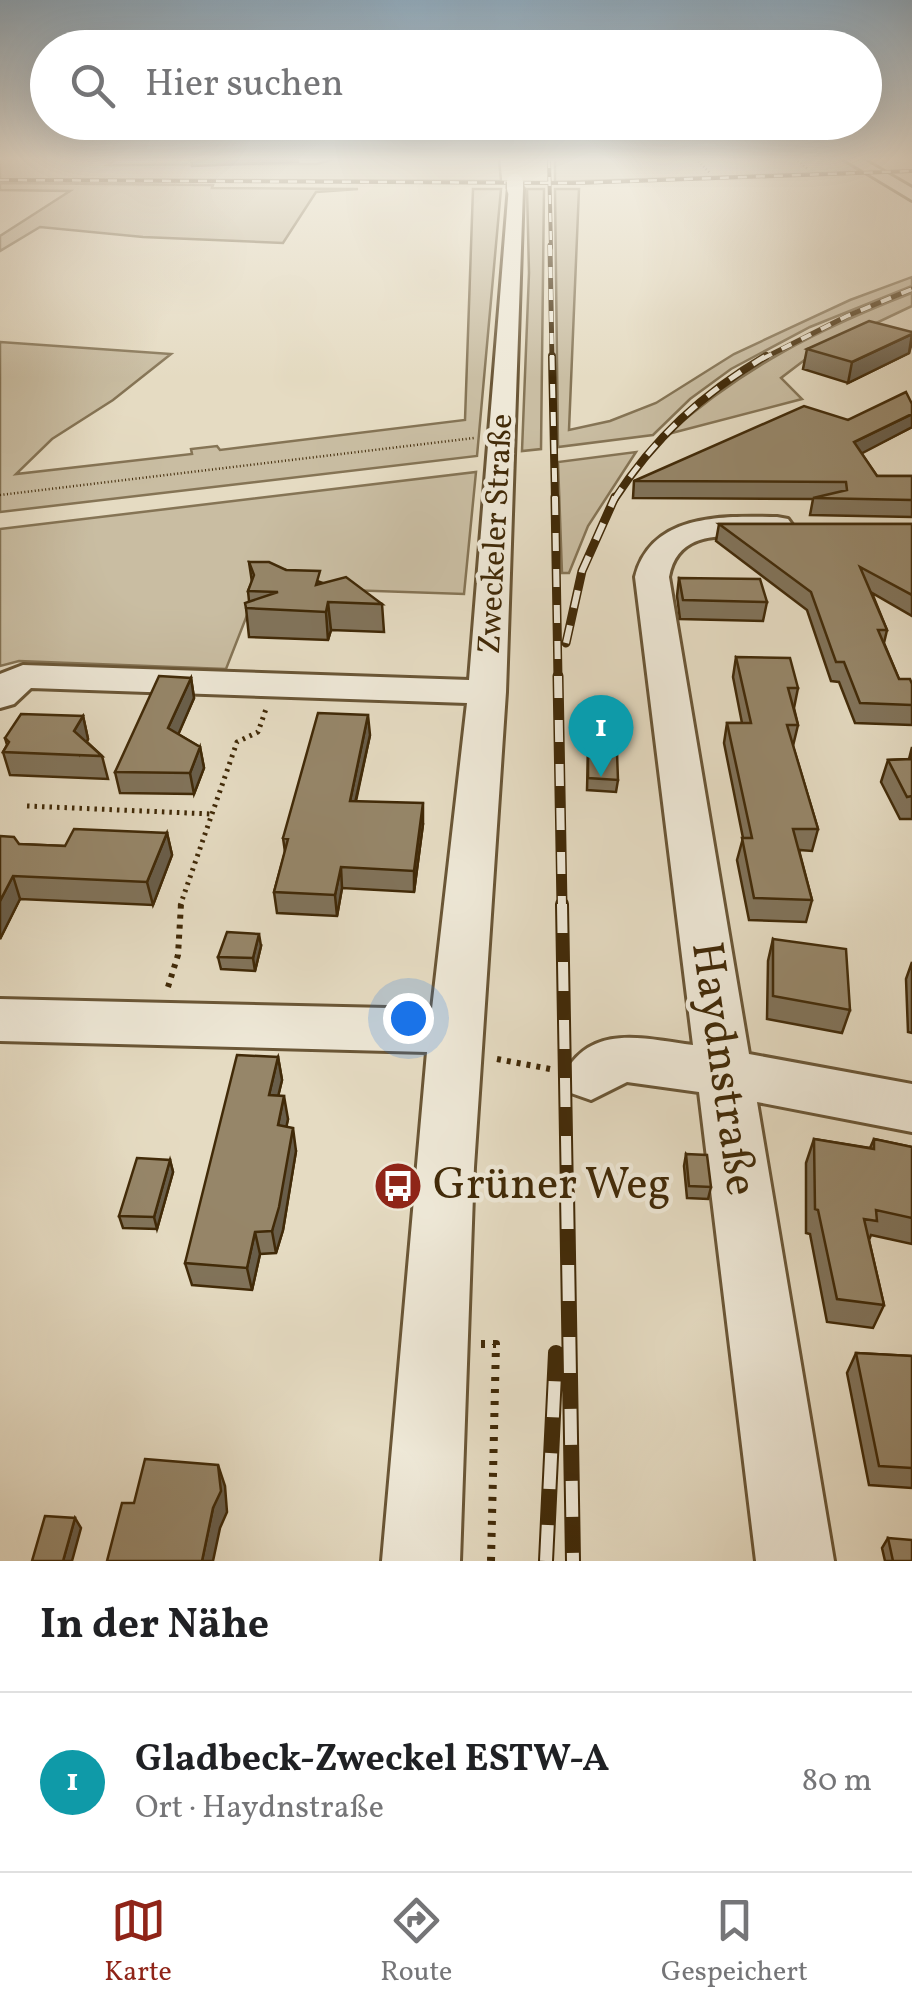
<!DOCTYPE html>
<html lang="de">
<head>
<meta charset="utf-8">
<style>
	:root { --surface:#fff; --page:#f2f2f2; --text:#202124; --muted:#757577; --line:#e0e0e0; --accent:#8f2418 }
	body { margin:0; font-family:Vollkorn,serif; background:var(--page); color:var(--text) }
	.you { position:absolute; left:408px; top:1018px; width:35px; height:35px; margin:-25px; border:8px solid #fff; border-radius:50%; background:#1a73e8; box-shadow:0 0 0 15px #1a73e833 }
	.badge { display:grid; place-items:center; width:65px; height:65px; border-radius:50%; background:var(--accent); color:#fff; font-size:32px; font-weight:700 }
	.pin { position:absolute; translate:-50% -82px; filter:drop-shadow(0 2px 5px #0008) }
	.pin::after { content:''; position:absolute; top:52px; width:35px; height:30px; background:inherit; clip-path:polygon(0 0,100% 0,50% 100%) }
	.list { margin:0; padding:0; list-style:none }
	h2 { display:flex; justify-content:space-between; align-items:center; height:130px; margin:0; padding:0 40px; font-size:42px }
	h2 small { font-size:32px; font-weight:400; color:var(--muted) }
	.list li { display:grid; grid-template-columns:65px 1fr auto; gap:30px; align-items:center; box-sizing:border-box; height:180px; padding:0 40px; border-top:2px solid var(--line) }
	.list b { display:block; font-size:38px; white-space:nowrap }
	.list p { margin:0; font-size:32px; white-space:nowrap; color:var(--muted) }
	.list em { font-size:32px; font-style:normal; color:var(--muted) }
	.icon { flex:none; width:55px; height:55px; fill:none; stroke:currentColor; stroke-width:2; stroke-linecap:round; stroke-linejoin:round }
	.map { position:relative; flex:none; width:912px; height:1561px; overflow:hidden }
	.search { position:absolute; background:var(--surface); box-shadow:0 10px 40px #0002; left:30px; right:30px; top:30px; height:110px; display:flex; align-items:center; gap:25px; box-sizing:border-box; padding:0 35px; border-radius:55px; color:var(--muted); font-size:38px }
	.sheet { height:310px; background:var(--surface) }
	nav { display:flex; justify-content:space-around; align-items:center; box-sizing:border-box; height:140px; border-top:2px solid var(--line); background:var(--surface); font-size:28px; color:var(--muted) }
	nav a { display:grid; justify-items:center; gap:5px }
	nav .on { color:var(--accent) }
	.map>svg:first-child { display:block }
</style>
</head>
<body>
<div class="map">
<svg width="912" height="1561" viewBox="0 0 912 1561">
	<rect width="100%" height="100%" fill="#e5dbc2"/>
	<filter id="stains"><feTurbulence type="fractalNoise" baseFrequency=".002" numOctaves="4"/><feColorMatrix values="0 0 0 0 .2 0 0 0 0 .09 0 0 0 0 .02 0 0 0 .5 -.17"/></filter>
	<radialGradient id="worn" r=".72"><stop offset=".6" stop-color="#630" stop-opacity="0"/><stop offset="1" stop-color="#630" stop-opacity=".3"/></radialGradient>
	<path fill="#c9bda2" stroke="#857455" stroke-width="2.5" d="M 0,159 L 117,159 L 107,165 L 317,164 L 334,159 L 499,159 L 501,181 L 0,179 Z
		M 555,159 L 841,159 L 861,172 L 555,182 Z
		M 0,183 L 213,185 L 212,188 L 358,189 L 316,192 L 283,243 L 143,237 L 40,227 L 0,251 L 0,236 L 70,191 L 0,190 Z
		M 473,189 L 501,189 L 477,456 L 0,512 L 0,342 L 171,354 L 113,400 L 52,439 L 16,474 L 192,454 L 191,449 L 217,446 L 220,450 L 465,420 Z
		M 527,189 L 544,189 L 541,449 L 522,451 L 529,273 Z
		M 555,189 L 579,189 L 569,430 L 610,421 L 656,403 L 734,354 L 850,300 L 912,277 L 912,286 L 810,327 L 731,369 L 690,399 L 653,435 L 558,447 Z
		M 912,293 L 912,306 L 815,352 L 781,378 L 802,399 L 668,434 C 743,367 819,329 912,293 Z
		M 636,452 L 588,526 L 569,573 L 562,573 L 558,462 Z
		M 476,472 L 464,594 L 258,587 L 226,669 L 19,661 L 0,666 L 0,529 Z"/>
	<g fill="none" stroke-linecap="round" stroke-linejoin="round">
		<g stroke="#6a5636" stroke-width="6">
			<path id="minor" d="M 844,159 L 862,159 L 912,188 L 912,200 Z
				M 509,186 L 523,189 L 506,692 L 474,1167 L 460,1561 L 382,1561 L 427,1052 L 0,1041 L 0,999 L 432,1009 L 467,703 L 31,688 L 14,704 L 0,708 L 0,674 L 23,665 L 469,680 Z
				M 777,517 L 788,519 L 793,526 L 788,533 C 746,543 680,518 669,577 L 749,1054 L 912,1084 L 912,1132 L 757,1102 L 834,1561 L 756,1561 L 699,1092 L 627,1082 L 591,1100 L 571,1093 L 563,1077 C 590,1022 644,1039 693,1045 L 635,577 C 651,513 723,516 777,517 Z"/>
		</g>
		<path stroke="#412a08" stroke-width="2.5" stroke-dasharray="1 2.5" stroke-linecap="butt" d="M 696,159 L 710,173
			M 795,159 L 808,169
			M 0,495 L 474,438"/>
		<path stroke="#412a08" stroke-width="5" stroke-dasharray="2.5 5" stroke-linecap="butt" d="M 27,806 L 212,814
			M 180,906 L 237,742 L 258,732 L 266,709"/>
		<path stroke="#412a08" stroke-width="6" stroke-dasharray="4 6" stroke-linecap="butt" d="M 168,987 L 178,955 L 181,904
			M 497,1059 L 550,1069"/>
		<path stroke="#412a08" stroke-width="8" stroke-dasharray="4 8" stroke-linecap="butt" d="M 481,1344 L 496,1344 L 491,1561"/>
		<use href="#minor" fill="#eee8d7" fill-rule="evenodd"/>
		<g stroke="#412a08" stroke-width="4">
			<path id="rail-far6" d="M 549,159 L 551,248
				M 0,180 L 578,183 L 912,171"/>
		</g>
		<g stroke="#412a08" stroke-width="5">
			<path id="rail-far5" d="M 550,245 L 552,359
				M 762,359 L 847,316 L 912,289"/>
		</g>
		<g stroke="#412a08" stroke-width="8">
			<path id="rail-far4" d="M 552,356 L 555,500
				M 614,500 C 654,438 702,394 766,356"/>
		</g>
		<g stroke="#412a08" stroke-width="9">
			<path id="rail-far3" d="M 555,497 L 558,679
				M 566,643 L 582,571 L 615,497"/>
		</g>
		<g stroke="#412a08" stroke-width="11">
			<path id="rail-far2" d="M 558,676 L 562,906"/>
		</g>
		<g stroke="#412a08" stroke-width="14">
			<path id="rail-far1" d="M 562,904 L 567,1195"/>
		</g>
		<g stroke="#412a08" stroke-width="16">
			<path id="rail" d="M 567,1193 L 573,1561
				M 546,1561 L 556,1353"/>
		</g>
		<use href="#rail-far6" stroke="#eee8d7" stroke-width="2.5" stroke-dasharray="9" stroke-linecap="butt"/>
		<use href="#rail-far5" stroke="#eee8d7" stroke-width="4" stroke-dasharray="11" stroke-linecap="butt"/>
		<use href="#rail-far4" stroke="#eee8d7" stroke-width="5" stroke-dasharray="14" stroke-linecap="butt"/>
		<use href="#rail-far3" stroke="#eee8d7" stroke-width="6" stroke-dasharray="18" stroke-linecap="butt"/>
		<use href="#rail-far2" stroke="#eee8d7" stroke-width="8" stroke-dasharray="22" stroke-linecap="butt"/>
		<use href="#rail-far1" stroke="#eee8d7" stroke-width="10" stroke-dasharray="29" stroke-linecap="butt"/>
		<use href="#rail" stroke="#eee8d7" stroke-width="12" stroke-dasharray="36" stroke-linecap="butt"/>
		<g stroke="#6a5636" stroke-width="19" stroke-linecap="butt">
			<path id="minor-bridge" d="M 515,182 L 515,189"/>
		</g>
		<use href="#minor-bridge" stroke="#eee8d7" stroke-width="16"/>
	</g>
	<path fill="#81735a" stroke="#412a08" stroke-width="2.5" d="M 912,332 L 912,343 L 909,353 L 848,383 L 803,369 L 807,349 Z
		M 848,420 L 912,427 L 861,453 L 877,476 L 912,476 L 912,517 L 810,515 L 813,499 L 633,498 L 634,481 Z
		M 719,524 L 912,524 L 912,616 L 872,593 L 887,630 L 884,643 L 899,679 L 912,684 L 912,725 L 855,723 L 839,682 L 831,681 L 807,610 L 716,541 Z
		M 249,562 L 286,570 L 382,604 L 384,632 L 331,630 L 328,640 L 249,637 L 246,608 L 249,601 L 248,591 L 252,582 Z
		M 679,578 L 767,602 L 763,621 L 680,619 L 677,596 Z
		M 736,657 L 798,688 L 794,708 L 798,725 L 793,746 L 818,829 L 812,851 L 799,850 L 812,900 L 806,922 L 749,920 L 737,860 L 743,838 L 724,743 L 727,723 L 742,723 L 733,677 Z
		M 191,678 L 194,698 L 178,734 L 200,747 L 204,768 L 194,794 L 120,793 L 115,772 Z
		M 83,716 L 88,739 L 87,742 L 102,756 L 108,779 L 10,775 L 3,752 L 7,745 L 5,738 Z
		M 370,735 L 356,801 L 423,824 L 414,892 L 342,888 L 337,916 L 277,913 L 274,892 L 285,852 L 283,838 Z
		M 912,747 L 912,819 L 900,819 L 881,782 L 888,760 L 909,759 Z
		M 588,751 L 618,780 L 616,792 L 587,790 Z
		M 167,833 L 172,855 L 153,905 L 20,899 L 0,939 L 19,844 L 65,846 Z
		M 773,939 L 850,1010 L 842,1033 L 767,1019 L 768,961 Z
		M 261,946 L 255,971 L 221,969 L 218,957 Z
		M 912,962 L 912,1033 L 908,1032 L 906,979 Z
		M 278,1057 L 282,1080 L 278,1096 L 288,1119 L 286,1127 L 296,1151 L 283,1230 L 276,1253 L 260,1254 L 252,1290 L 192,1285 L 185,1263 Z
		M 814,1139 L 870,1148 L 874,1139 L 912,1147 L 912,1244 L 871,1235 L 869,1240 L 884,1305 L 873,1328 L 827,1322 L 810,1234 L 806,1233 L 806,1163 Z
		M 686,1154 L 711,1187 L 708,1199 L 687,1198 L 684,1166 Z
		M 170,1160 L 173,1172 L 157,1229 L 123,1228 L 119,1216 Z
		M 856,1353 L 912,1356 L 912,1488 L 869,1485 L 847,1373 Z
		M 888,1538 L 912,1561 L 885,1561 L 882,1548 Z"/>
	<path fill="#695e4a" stroke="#412a08" stroke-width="2.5" d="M 191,159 L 298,159 L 298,162 L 192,166 Z
		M 912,334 L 909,353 L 848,383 L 852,362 Z
		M 912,414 L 912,427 L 851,459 L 854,442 Z
		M 328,602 L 331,630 L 328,640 L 326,612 Z
		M 191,678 L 194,698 L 172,749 L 168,728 Z
		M 368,715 L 370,735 L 351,821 L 350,801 Z
		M 83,716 L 88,739 L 80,754 L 74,731 Z
		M 200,747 L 204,768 L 194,794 L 190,773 Z
		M 423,803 L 423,824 L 414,892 L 414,871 Z
		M 167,833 L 172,855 L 153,905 L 147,882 Z
		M 341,867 L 342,888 L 337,916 L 335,895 Z
		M 13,876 L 20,899 L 0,939 L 0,901 Z
		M 259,934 L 261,946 L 255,971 L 253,958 Z
		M 278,1057 L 282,1080 L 273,1118 L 269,1095 Z
		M 284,1096 L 288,1119 L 282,1148 L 278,1125 Z
		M 293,1128 L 296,1151 L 283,1230 L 276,1253 L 272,1231 Z
		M 170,1160 L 173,1172 L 157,1229 L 154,1217 Z
		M 255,1232 L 260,1254 L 252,1290 L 247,1268 Z
		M 218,1465 L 225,1486 L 227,1512 L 220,1528 L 213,1561 L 202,1561 L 213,1508 Z
		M 75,1518 L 81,1528 L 72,1561 L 63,1561 Z"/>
	<path fill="#968669" stroke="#412a08" stroke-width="2.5" d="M 869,321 L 912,332 L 912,334 L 852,362 L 807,349 Z
		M 906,392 L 912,404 L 912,414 L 854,442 L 877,476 L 912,476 L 912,500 L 813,498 L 847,490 L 846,482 L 634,481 L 804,406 L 848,420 Z
		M 719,524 L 912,524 L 912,595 L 860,567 L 887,630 L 878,630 L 899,679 L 910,679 L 912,684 L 912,705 L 860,703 L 844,662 L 836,662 L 811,592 Z
		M 249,562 L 269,562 L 286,570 L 320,571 L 316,585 L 346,577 L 382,604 L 328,602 L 326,612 L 246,608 L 245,603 L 278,592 L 248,591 L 254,575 Z
		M 679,578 L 760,579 L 767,602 L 683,600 Z
		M 736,657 L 790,658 L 798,688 L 788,688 L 798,725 L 787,725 L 818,829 L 793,829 L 812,900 L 754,898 L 742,838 L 752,838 L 727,723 L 751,723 Z
		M 159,676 L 191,678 L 168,728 L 200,747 L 190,773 L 115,772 Z
		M 318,713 L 368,715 L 350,801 L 423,803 L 414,871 L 341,867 L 335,895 L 274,892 L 288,839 L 283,838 Z
		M 21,714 L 83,716 L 74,731 L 102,756 L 3,752 L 9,742 L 5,738 Z
		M 588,751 L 617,753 L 618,780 L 588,778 Z
		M 912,759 L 912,796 L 907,797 L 888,760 Z
		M 74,829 L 167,833 L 147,882 L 13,876 L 0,901 L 0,836 L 14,837 L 19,844 L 65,846 Z
		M 227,932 L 259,934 L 253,958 L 218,957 Z
		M 773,939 L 846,949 L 850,1010 L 773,996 Z
		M 237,1055 L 278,1057 L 269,1095 L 284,1096 L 278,1125 L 293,1128 L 279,1207 L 272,1231 L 255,1232 L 247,1268 L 185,1263 Z
		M 814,1139 L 874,1149 L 874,1139 L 912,1147 L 912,1218 L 876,1210 L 877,1221 L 864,1219 L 884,1305 L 837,1299 L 818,1210 L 815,1209 Z
		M 686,1154 L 707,1155 L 711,1187 L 689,1186 Z
		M 137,1158 L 170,1160 L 154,1217 L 119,1216 Z
		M 856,1353 L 912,1356 L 912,1468 L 879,1466 Z
		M 145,1459 L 218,1465 L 221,1491 L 213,1508 L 202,1561 L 107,1561 L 122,1503 L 134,1503 Z
		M 45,1516 L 75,1518 L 63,1561 L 32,1561 Z
		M 888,1538 L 912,1540 L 912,1561 L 893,1561 Z"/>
	<linearGradient id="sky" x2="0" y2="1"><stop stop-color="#90acc0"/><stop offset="0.42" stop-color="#f3efe4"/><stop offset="1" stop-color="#f3efe4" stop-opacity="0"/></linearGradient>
	<rect width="912" height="378" fill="url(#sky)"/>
	<defs>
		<g id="bus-disc" transform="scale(2.5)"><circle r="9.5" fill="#8f2418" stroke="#eee8d7"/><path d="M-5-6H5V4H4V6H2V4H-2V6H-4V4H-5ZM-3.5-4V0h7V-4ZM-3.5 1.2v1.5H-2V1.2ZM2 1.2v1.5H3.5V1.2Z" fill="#fff"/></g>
	</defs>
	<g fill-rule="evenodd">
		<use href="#bus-disc" x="398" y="1186"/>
	</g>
	<g text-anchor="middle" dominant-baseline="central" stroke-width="9" stroke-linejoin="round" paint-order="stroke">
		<g font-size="32" fill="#412a08" stroke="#eee8d7">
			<text transform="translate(497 534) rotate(-87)">Zweckeler Straße</text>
		</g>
		<g font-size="45" fill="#412a08" stroke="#eee8d7">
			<text transform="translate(722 1069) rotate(82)">Haydnstraße</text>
		</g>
		<g font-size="45" fill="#412a08" stroke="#eee8d7" text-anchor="start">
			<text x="433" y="1186">Grüner Weg</text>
		</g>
	</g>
	<rect width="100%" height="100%" filter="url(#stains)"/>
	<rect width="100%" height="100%" fill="url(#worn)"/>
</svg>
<div class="you"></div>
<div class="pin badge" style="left:601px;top:777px;background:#0f9aa8">1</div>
<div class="search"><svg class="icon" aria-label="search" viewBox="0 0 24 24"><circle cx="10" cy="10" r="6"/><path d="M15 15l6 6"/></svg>Hier suchen</div>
</div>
<section class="sheet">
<h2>In der Nähe<small></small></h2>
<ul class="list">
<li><span class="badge" style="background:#0f9aa8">1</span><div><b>Gladbeck-Zweckel ESTW-A</b><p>Ort · Haydnstraße</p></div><em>80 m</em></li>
</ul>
</section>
<nav>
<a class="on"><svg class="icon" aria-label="map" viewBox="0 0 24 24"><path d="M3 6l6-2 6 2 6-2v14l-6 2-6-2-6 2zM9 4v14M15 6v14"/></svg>Karte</a>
<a><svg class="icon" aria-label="directions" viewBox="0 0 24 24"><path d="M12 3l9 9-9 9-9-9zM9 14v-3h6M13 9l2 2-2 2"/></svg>Route</a>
<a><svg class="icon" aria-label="saved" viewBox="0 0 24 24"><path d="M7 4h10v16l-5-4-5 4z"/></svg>Gespeichert</a>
</nav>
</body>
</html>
